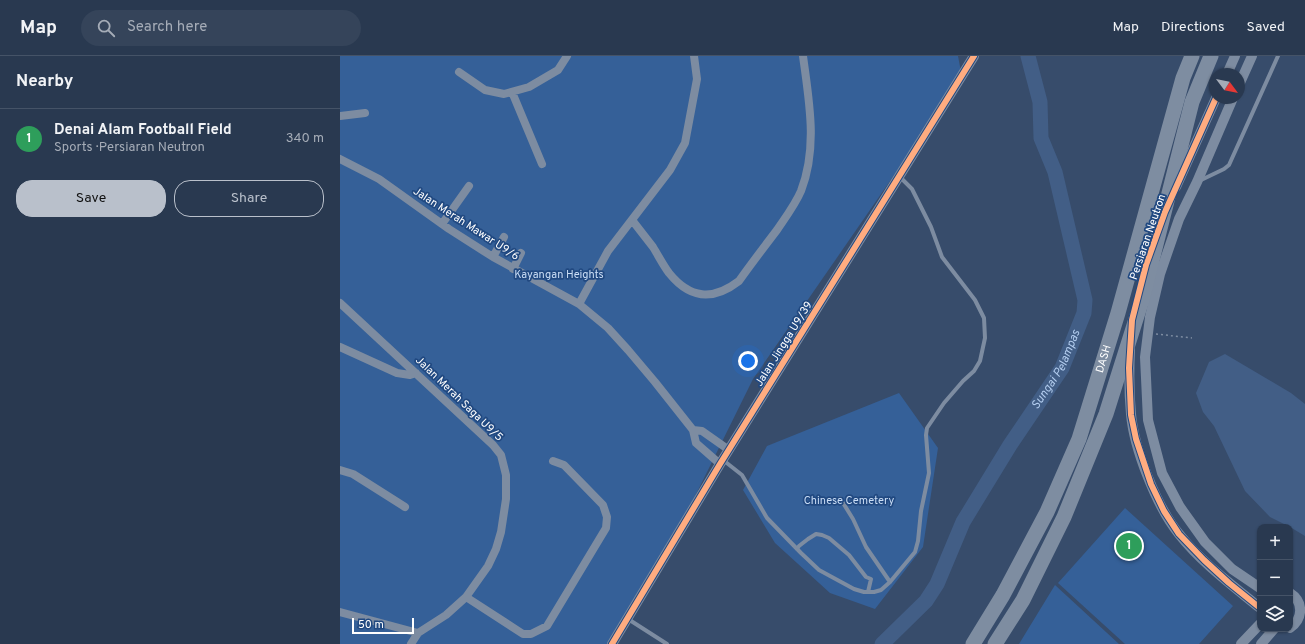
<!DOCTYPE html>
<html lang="en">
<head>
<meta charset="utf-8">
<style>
	:root { --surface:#293950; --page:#35445a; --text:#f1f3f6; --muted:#a5acb7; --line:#455367; --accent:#b9c0cb }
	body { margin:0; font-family:Overpass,sans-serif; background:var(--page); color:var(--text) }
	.controls { position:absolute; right:12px; bottom:12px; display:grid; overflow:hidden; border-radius:8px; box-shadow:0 1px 3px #0004 }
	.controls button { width:36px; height:36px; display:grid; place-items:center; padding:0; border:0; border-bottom:1px solid var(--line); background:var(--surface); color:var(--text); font:20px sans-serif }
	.compass { position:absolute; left:869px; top:12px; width:36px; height:36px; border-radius:50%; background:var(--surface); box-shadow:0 1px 3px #0004; rotate:122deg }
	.scale { position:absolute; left:12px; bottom:10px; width:62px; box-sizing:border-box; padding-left:4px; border:2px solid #fff; border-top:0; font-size:11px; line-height:14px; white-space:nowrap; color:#fff; -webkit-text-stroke:3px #214981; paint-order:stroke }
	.you { position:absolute; left:408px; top:305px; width:14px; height:14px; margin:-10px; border:3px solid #fff; border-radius:50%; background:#1a73e8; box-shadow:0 0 0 6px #1a73e833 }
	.badge { display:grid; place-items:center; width:26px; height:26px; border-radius:50%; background:var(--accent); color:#fff; font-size:13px; font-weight:700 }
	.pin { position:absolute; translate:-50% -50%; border:2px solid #fff; box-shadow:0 1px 4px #0006 }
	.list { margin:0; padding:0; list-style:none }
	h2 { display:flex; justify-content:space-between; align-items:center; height:52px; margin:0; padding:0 16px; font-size:17px }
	h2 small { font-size:13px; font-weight:400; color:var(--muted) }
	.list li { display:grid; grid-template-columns:26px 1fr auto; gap:12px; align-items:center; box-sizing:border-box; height:60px; padding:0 16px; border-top:1px solid var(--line) }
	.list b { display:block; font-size:15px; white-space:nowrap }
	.list p { margin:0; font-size:13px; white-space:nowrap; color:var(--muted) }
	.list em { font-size:13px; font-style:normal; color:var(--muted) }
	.actions { display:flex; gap:8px; padding:12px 16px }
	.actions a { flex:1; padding:9px 0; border:1px solid var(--accent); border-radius:16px; text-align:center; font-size:14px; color:var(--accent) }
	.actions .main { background:var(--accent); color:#111 }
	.icon { flex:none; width:22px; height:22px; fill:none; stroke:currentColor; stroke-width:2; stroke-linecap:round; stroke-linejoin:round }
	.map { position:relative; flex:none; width:965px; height:588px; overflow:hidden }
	header { display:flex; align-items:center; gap:24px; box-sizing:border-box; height:56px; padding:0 20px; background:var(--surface); border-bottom:1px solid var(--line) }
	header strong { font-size:19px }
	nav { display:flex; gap:22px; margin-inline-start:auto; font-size:14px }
	.search { width:280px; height:36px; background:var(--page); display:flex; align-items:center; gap:10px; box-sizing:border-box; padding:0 14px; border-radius:22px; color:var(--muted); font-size:15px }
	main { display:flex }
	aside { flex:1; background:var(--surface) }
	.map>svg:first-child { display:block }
</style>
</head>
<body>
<header>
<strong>Map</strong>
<div class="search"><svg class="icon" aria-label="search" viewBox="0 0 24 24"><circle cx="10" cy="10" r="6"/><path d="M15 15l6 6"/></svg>Search here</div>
<nav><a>Map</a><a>Directions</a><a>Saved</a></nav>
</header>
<main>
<aside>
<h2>Nearby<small></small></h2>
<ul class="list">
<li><span class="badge" style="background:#2e9e5b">1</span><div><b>Denai Alam Football Field</b><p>Sports · Persiaran Neutron</p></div><em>340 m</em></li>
</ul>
<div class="actions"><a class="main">Save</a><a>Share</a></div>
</aside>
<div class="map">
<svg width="965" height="588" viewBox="0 0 965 588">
	<rect width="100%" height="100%" fill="#374c6b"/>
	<path fill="#356098" d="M 0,0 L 618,0 L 622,21 L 413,323 L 328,495 L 271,588 L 0,588 Z
		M 559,337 L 598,392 L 583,491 L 535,553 L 490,537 L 435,487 L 403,434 L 427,390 Z
		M 785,452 L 893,550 L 859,588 L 785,588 L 718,527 Z
		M 715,529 L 779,588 L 679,588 Z"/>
	<path fill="#425e86" d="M 885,298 L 951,337 L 965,348 L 965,480 L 950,471 L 930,461 L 905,435 L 874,370 L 863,356 L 856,337 L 869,306 Z"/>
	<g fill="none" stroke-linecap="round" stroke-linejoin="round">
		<path stroke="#425e86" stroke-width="15" id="s1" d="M 542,588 L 586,545 L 597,528 L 623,466 L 670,389 L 722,312 L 744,257 L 745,244 L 715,116 L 701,82 L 700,46 L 688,0"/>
		<path stroke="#7d8ca1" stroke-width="1.5" stroke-dasharray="2 3" stroke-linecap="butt" d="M 816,278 L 852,282"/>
		<path stroke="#7d8ca1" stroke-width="4" d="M 859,125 L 884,113 L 889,109 L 938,0
			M 383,404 L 402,419 L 427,462 L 461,497 L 479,514 L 514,533 L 524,536 L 534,536 L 541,534 L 550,526 L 575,496 L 578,485 L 581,455 L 589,417 L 586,379 L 587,372 L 604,347 L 623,325 L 634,315 L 640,305 L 645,282 L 644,262 L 635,244 L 602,201 L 591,171 L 572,133 L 560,121
			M 500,442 L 513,463 L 526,491 L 550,526
			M 457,493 L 459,490 L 468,483 L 476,478 L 482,479 L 489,482 L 509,499 L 526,521 L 531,523 L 528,536
			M 288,563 L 327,588"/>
		<path stroke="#7d8ca1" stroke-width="8" d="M 119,16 L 145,34 L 164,38 L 189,31 L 218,14 L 227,0
			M 172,36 L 202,108
			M 0,60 L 25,57
			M 0,103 L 39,123 L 109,173 L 153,201 L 239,248 L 268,272 L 288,294 L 315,326 L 353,374 L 356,387 L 380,408
			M 292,164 C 299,173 306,182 313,191 C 318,199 323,209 329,217 C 350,243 373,245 399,225 C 411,208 424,191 437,174 C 445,162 455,149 461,135 C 478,91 469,45 463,0
			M 102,168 L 129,130
			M 153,201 L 164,181
			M 173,213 L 181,197
			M 0,247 L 153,389 L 161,399 L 166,419 L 166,443 L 161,476 L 156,493 L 148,510 L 126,541 L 106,559 L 78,577 L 71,588
			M 239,248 L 268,195 L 330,114 L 345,87 L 357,23 L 354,0
			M 0,291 L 57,317 L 70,319 L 76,317
			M 353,374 L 362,375 L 389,394
			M 0,414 L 13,418 L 65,451
			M 126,541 L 183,578 L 191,578 L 207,570 L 266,472 L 267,461 L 263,449 L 224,409 L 213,405
			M 0,556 L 78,577"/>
		<path stroke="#7d8ca1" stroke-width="10" d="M 887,18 L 895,0
			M 899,29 L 912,0
			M 893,42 L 857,126 L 839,163 L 820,218 L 810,261 L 805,301 L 808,364 L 822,417 L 840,451 L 865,486 L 892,513 L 920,532
			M 836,131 L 876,42
			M 790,294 C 789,315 789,337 791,358 C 794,393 817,451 839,478 C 862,507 892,529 920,552
			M 950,537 C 964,546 963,563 950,572
			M 272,588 L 380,408 L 634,0
			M 901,588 L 920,568
			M 921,588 L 934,573"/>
		<g stroke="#7e8da1" stroke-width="15">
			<path id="s2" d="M 633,588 L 663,539 L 707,456 L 739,383 L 778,257 L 843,22 L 852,0"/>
			<path d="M 655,588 L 683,544 L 724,461 L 766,358 L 802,244 L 852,46 L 871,0"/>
		</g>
		<g stroke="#214981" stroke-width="8">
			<path id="cycleway" d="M 876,42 L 825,156 L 806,209 L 792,264 L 789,312 L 791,359 L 796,383 L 811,428 L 824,455 L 839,478 L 864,504 L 889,527 L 920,552
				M 272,588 L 380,408 L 634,0"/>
		</g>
		<use href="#cycleway" stroke="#ffac80" stroke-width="6"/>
	</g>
	<g text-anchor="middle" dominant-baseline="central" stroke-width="3.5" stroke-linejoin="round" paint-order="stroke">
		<g font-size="11" fill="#fff" stroke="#214981">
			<text transform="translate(126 168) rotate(33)">Jalan Merah Mawar U9/6</text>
			<text transform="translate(808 181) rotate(-71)">Persiaran Neutron</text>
			<text transform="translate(444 288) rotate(-58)">Jalan Jingga U9/39</text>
			<text stroke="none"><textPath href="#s2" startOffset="315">DASH</textPath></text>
			<text transform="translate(119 343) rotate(44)">Jalan Merah Saga U9/5</text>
		</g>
		<g font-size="11" fill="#cbdef6" stroke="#214981">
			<text x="219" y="219">Kayangan Heights</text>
			<text x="509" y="445">Chinese Cemetery</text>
		</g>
		<g font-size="12" font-style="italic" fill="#b3cdef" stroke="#214981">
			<text stroke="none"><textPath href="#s1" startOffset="328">Sungai Pelampas</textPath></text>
		</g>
	</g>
</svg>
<div class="controls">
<button>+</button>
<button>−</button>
<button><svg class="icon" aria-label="layers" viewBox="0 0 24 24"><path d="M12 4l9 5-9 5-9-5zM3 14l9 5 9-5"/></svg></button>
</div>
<svg class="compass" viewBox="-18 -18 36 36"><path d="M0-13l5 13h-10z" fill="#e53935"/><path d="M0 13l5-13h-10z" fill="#a5acb7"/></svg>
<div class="scale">50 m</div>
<div class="you"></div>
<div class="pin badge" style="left:789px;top:490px;background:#2e9e5b">1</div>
</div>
</main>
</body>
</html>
